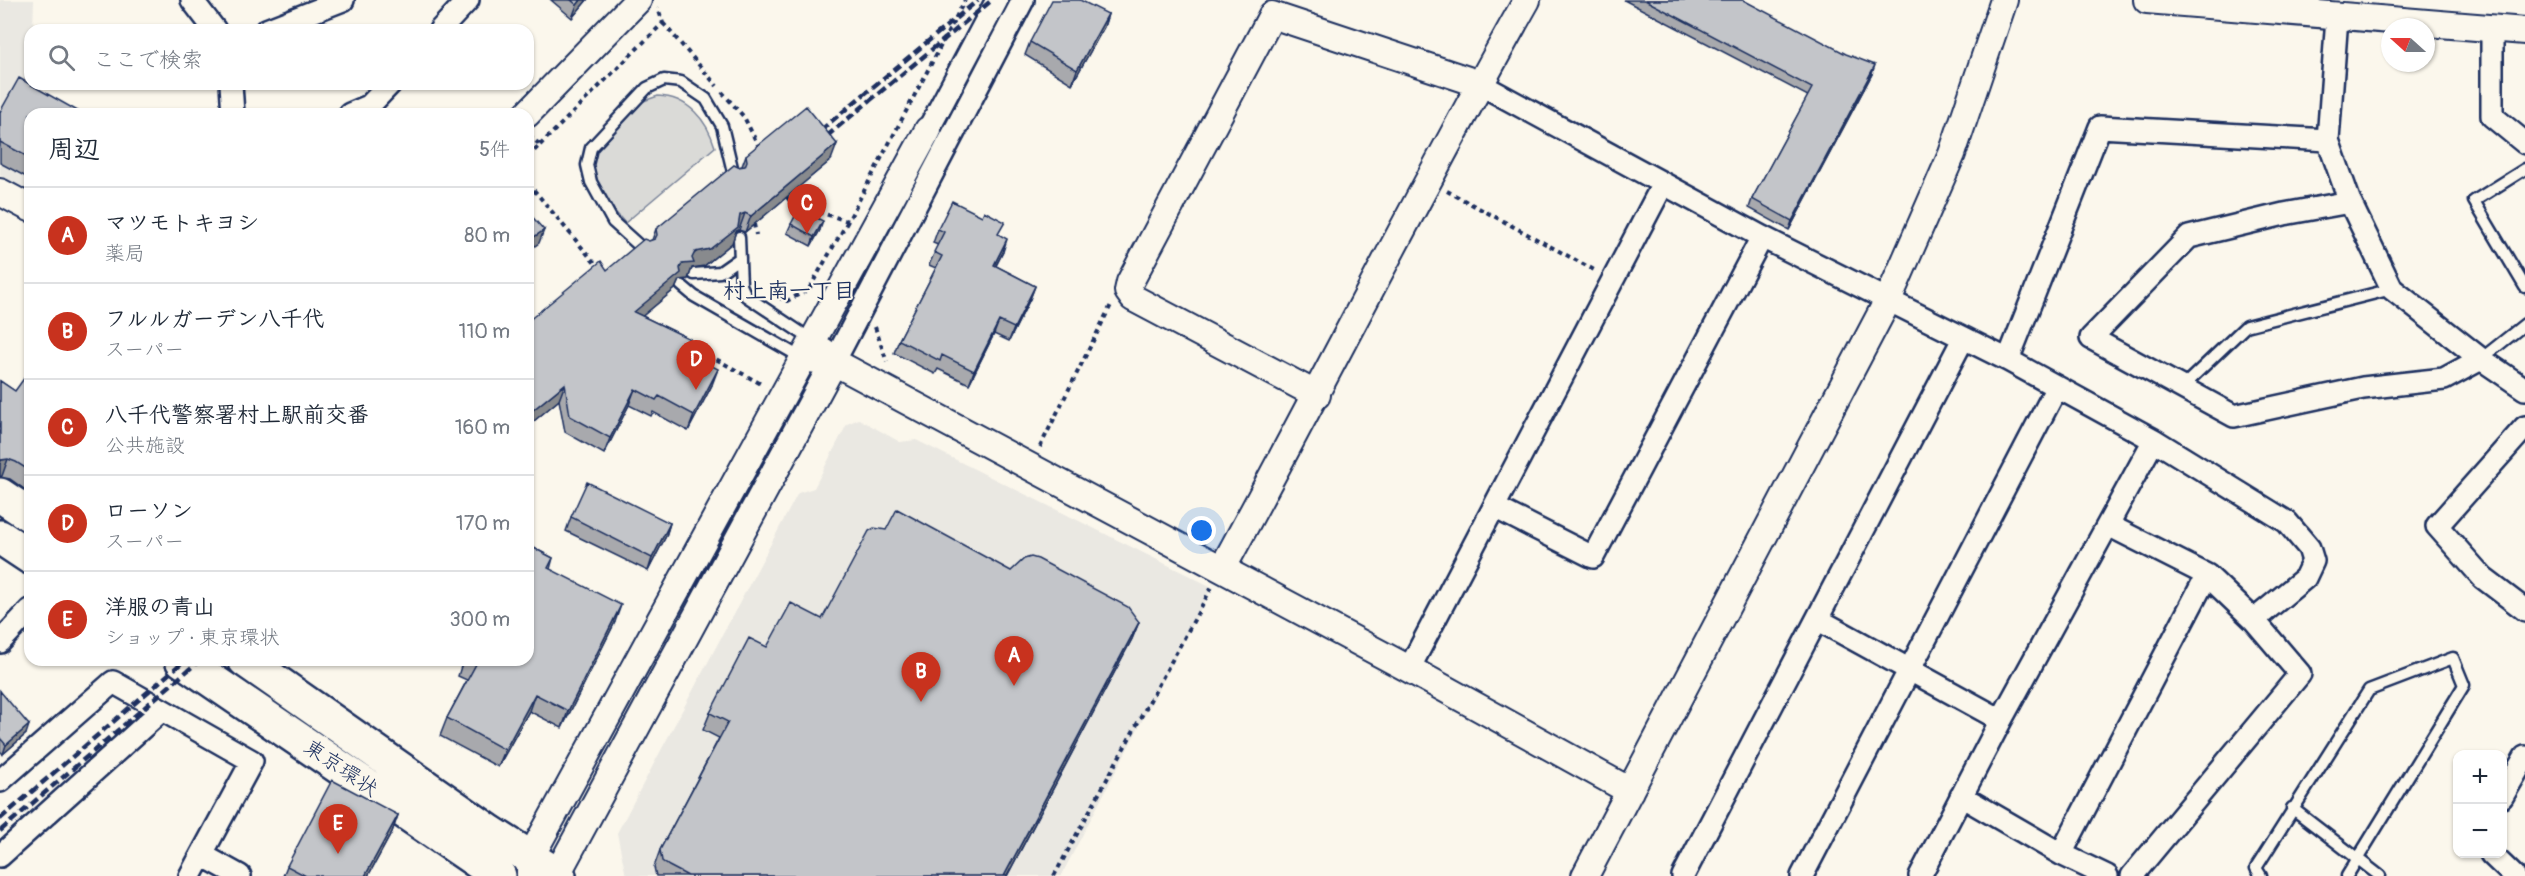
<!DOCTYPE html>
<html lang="ja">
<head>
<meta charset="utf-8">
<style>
	:root { --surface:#fff; --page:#f2f2f3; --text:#1f2937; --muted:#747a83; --line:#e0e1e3; --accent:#c8321e }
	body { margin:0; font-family:Pangolin,"Klee One",sans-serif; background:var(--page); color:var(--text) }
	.controls { position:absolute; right:18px; bottom:18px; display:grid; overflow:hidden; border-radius:12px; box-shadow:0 2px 4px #0004 }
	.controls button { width:54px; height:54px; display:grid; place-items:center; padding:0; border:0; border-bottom:2px solid var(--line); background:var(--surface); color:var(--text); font:30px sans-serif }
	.compass { position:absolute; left:2381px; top:18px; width:54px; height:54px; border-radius:50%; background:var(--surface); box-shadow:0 2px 4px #0004; rotate:291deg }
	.you { position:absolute; left:1202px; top:531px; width:21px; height:21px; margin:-15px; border:4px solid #fff; border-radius:50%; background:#1a73e8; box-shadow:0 0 0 9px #1a73e833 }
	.badge { display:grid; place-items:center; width:39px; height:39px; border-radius:50%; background:var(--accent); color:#fff; font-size:20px; font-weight:700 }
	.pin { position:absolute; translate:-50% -50px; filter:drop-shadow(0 2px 3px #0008) }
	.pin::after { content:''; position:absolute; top:32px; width:21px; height:18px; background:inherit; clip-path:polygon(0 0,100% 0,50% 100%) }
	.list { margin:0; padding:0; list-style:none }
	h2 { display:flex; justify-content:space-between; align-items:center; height:78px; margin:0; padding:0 24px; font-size:26px }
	h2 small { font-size:20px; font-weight:400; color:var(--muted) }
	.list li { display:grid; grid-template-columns:39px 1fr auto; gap:18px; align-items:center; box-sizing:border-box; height:96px; padding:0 24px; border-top:2px solid var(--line) }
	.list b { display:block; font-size:22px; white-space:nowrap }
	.list p { margin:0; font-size:20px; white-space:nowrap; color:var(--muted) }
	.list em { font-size:20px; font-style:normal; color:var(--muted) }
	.icon { flex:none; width:33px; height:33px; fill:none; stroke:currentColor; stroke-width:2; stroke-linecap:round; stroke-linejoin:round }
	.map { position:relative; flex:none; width:2525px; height:876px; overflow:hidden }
	.search { position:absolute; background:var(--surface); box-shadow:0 2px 4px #0004; left:24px; top:24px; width:510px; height:66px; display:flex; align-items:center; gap:15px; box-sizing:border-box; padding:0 21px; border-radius:18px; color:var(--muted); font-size:22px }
	.panel { position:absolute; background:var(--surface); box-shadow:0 2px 4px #0004; left:24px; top:108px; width:510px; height:558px; border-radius:18px }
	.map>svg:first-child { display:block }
</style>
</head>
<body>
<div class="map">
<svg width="2525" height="876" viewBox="0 0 2525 876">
	<rect width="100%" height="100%" fill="#fbf7ec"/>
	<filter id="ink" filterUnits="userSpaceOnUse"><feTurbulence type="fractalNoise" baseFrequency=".0167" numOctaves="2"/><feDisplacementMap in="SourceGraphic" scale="12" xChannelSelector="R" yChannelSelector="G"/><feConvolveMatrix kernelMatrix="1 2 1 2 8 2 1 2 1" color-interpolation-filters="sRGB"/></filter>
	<g filter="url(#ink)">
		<path fill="#eae8e2" d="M 0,0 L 34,0 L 33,30 L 30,30 L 30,191 L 0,175 Z
			M 859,419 L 900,442 L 916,440 L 1212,587 L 1061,876 L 626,876 L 617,833 L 798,493 L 814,488 L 847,424 Z"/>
		<path fill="#dadad7" stroke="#7a849a" stroke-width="1.5" d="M 658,96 C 688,97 707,120 715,147 L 625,223 L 597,191 L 591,168 L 597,146 L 635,104 Z"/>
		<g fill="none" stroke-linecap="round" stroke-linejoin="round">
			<g stroke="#1b2f5e" stroke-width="15">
				<path id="service" d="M 2525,169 L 2474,201 L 2525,287
					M 739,237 L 741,285 L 746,296 L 812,340
					M 644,250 L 613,222 L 591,182 L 587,165 L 591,148 L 647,88 L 664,80 L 681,82 L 706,99 L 722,126 L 734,176
					M 694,274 L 720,272 L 740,258
					M 681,285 L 694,296 L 802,358
					M 2481,359 L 2525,324
					M 2182,387 L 2246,326 L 2392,289
					M 2292,808 L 2380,876
					M 2261,876 L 2256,868 L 2369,690 L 2453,658 L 2464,685 L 2347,876"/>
			</g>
			<g stroke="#1b2f5e" stroke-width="26">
				<path id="minor" d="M 192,0 L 215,30
					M 2337,17 L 2328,140 L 2350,202 L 2392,289 L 2481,359 L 2525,389
					M 2492,28 L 2492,116 L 2525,143
					M 266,30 L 343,0
					M 440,30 L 468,0
					M 231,84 L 233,114
					M 1480,84 L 1762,237 L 2008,360 L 2154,440 L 2287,522 L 2309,548 L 2313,561 L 2305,578 L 2254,620
					M 350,114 L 369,106 L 390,84
					M 928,130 L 997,0
					M 2350,202 L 2284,214 L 2189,237 L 2091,338 L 2234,416 L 2363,388 L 2444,379 L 2481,359
					M 2008,360 L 2100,127 L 2328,140
					M 834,362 L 1023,0
					M 2525,427 L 2437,526 L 2483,578 L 2525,610
					M 1494,507 L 1593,557 L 1762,237
					M 2108,525 L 2207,575 L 2254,620 L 2300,674 L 2132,876
					M 1817,619 L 2001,720
					M 0,642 L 30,610
					M 1409,669 L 1663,184
					M 0,781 L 113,682 L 252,761 L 190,876
					M 1961,796 L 2061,854 L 2107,876
					M 2502,797 L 2525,757
					M 2061,854 L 2207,575
					M 2491,854 L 2514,876
					M 202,855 L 240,876
					M 0,856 L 162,710
					M 1683,876 L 1963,339
					M 1802,876 L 2057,387
					M 1920,876 L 2001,720 L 2154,440"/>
			</g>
			<g stroke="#1b2f5e" stroke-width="30">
				<path id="tertiary" d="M 2147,0 L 2525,31
					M 527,114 L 638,0
					M 0,192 L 30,208
					M 802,358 L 834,362 L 1409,669 L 1630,791
					M 1317,395 L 1133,298 L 1128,291 L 1130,282 L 1272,15 L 1480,84
					M 1222,569 C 1325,380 1421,188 1527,0
					M 530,876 L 530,858 L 928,130
					M 556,876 L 834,362 L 823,351
					M 1585,876 L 1888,300 L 1952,154 L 2004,0"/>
			</g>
			<g stroke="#1b2f5e" stroke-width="38">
				<path id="trunk" d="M 0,495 L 30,515
					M 0,537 L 30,557
					M 182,660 L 499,876
					M 245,660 L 490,832 L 559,876"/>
			</g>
			<path stroke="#1b2f5e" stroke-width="4" stroke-dasharray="4.5 4.5" stroke-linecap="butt" d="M 663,23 L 717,86
				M 722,92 L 744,117 L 759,147
				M 540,145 L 663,23 L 658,8
				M 528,157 L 540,145 L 529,135
				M 528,183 L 599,268
				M 1447,191 L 1596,271
				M 787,197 L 792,204 L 848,221 L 965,0
				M 754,224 L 756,235
				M 778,297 L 787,301 L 809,289 L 848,221
				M 875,327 L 887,362
				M 685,342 L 763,385
				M 1040,447 L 1112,303
				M 1054,876 L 1212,587"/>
			<use href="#service" stroke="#fbf7ec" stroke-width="10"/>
			<use href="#minor" stroke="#fbf7ec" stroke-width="21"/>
			<use href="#tertiary" stroke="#fbf7ec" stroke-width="26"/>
			<use href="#trunk" stroke="#fbf7ec" stroke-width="33"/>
			<path stroke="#1b2f5e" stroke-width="4.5" stroke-dasharray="9 4.5" stroke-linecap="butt" d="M 810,139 L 978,0
				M 816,145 L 992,0
				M 0,819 L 185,660
				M 0,831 L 200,660"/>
		</g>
		<path fill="#a8a9ad" stroke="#1b2f5e" stroke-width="1.5" d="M 551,0 L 587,0 L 572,18 Z
			M 1624,0 L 1743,0 L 1872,74 L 1789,230 L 1749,208 L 1752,199 L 1808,96 Z
			M 1108,14 L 1104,27 L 1072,84 L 1025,55 L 1030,42 Z
			M 0,112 L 30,114 L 30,179 L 0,163 Z
			M 746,155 L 831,160 L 745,232 L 739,230 L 736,231 L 732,243 L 704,266 L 692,268 L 688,279 L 679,280 L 675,289 L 642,316 L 690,339 L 685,352 L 712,385 L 688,431 L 653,412 L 651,416 L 629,405 L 604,454 L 565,432 L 559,400 L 528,426 L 528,321 L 607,270 L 649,241 L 652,240 L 656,229 L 738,167 L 742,166 Z
			M 791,224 L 820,230 L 811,246 L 787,233 Z
			M 938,229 L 1000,235 L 1003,252 L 996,266 L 1035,286 L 1030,299 L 1009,341 L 994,334 L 969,384 L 938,369 L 935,374 L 894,353 L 899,340 L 936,268 L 929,265 L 938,245 L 933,243 Z
			M 30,380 L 30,490 L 27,491 L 10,479 L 0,477 L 0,381 L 15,391 Z
			M 571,517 L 670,523 L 666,536 L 648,571 L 566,531 Z
			M 528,545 L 553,558 L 550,569 L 615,622 L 562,728 L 529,711 L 498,767 L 440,736 L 447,718 L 467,680 L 458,676 L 463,660 L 528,660 Z
			M 1011,571 L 1139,622 L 1132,639 L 1007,876 L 656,876 L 654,867 L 660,850 L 719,738 L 703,730 L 710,713 L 767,647 L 822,619 Z
			M 0,691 L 26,734 L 3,754 L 0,751 Z
			M 398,815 L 392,832 L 368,876 L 283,876 L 287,866 Z"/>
		<path fill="#888a8d" stroke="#1b2f5e" stroke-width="1.5" d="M 581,0 L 587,0 L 572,18 L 577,5 Z
			M 1108,14 L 1104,27 L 1072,84 L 1077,70 Z
			M 1875,65 L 1872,74 L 1789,230 L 1792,221 Z
			M 837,144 L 831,160 L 745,232 L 751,216 Z
			M 745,213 L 739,230 L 736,231 L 732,243 L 704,266 L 692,268 L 688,279 L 679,280 L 675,289 L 628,328 L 634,312 L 682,264 L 740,215 Z
			M 823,221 L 820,230 L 811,246 L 814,237 Z
			M 544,230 L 539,243 L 528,251 L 528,241 Z
			M 1007,239 L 1003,252 L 989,278 L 994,265 Z
			M 1035,286 L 1030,299 L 1009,341 L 1014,328 Z
			M 999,321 L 994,334 L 969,384 L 974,371 Z
			M 718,369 L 712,385 L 688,431 L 694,415 Z
			M 565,384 L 559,400 L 528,426 L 528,414 Z
			M 635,389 L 629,405 L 604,454 L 610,438 Z
			M 8,459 L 2,476 L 0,477 L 0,464 L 1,460 Z
			M 670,523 L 666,536 L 648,571 L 652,558 Z
			M 621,605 L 615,622 L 562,728 L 568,711 Z
			M 1139,622 L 1132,639 L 1007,876 L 1004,876 Z
			M 535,694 L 529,711 L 498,767 L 505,750 Z
			M 29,725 L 26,734 L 3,754 L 6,745 Z
			M 398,815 L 392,832 L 368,876 L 365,876 Z"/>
		<path fill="#c3c5c9" stroke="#1b2f5e" stroke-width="1.5" d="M 571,0 L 581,0 L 577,5 Z
			M 1052,0 L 1080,0 L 1108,14 L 1077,70 L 1030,42 Z
			M 1645,0 L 1743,0 L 1846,54 L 1875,65 L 1792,221 L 1752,199 L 1812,88 Z
			M 19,78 L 83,114 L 30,114 L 30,158 L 0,142 L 0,112 Z
			M 806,106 L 837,144 L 751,216 L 745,213 L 740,215 L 738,227 L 710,249 L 695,252 L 692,258 L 694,263 L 682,264 L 680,268 L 681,273 L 634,312 L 690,339 L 684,351 L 718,369 L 694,415 L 659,396 L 656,400 L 635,389 L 610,438 L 570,416 L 565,384 L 528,414 L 528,321 L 601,261 L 607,270 L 644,239 L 649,241 L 655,239 L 657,235 L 656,229 L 734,165 L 738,167 L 745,166 L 747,161 L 746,155 Z
			M 952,201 L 982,216 L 984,211 L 1005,222 L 998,234 L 1007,239 L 994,265 L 1035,286 L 1014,328 L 999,321 L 974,371 L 942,355 L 940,361 L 899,340 L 942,256 L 934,252 L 944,232 L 938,229 Z
			M 799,209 L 823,221 L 814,237 L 791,224 Z
			M 528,212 L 544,230 L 528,241 Z
			M 25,377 L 30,380 L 30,471 L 16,462 L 8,459 L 1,460 L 0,459 L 0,381 L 15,391 Z
			M 587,482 L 670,523 L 652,558 L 571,517 Z
			M 897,509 L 1011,571 L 1024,559 L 1031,557 L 1038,559 L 1128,607 L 1139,622 L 1004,876 L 688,876 L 669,866 L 662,861 L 660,850 L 728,722 L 710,713 L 749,638 L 767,647 L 791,603 L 822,619 L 869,531 L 874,528 L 886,530 Z
			M 528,545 L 553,558 L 548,568 L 621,605 L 568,711 L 535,694 L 505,750 L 447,718 L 476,664 L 467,660 L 528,660 Z
			M 0,691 L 29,725 L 6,745 L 0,738 Z
			M 332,780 L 398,815 L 365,876 L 306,876 L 287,866 Z"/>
	</g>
	<g text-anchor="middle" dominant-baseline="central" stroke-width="4.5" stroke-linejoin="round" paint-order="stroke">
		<g font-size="21" fill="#1b2f5e" stroke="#fbf7ec">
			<text transform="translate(341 768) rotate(34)">東京環状</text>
		</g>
		<g font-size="22" font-weight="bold" fill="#1b2f5e" stroke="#fbf7ec">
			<text x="789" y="291">村上南一丁目</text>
		</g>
	</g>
</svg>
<div class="controls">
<button>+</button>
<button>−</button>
</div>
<svg class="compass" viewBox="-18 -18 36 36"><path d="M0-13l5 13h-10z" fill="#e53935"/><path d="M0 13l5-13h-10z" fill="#747a83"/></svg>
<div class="you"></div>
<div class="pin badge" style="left:1014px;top:686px">A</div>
<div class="pin badge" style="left:921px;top:702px">B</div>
<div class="pin badge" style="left:807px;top:234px">C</div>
<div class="pin badge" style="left:696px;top:390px">D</div>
<div class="pin badge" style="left:338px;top:854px">E</div>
<div class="search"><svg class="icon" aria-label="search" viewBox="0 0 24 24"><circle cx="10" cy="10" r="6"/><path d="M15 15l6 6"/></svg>ここで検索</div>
<section class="panel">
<h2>周辺<small>5件</small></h2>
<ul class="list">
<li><span class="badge">A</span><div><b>マツモトキヨシ</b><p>薬局</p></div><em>80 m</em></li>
<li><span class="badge">B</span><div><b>フルルガーデン八千代</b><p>スーパー</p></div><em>110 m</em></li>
<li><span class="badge">C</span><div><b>八千代警察署村上駅前交番</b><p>公共施設</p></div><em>160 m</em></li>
<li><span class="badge">D</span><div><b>ローソン</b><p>スーパー</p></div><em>170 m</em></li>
<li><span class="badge">E</span><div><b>洋服の青山</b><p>ショップ · 東京環状</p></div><em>300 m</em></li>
</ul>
</section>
</div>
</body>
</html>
